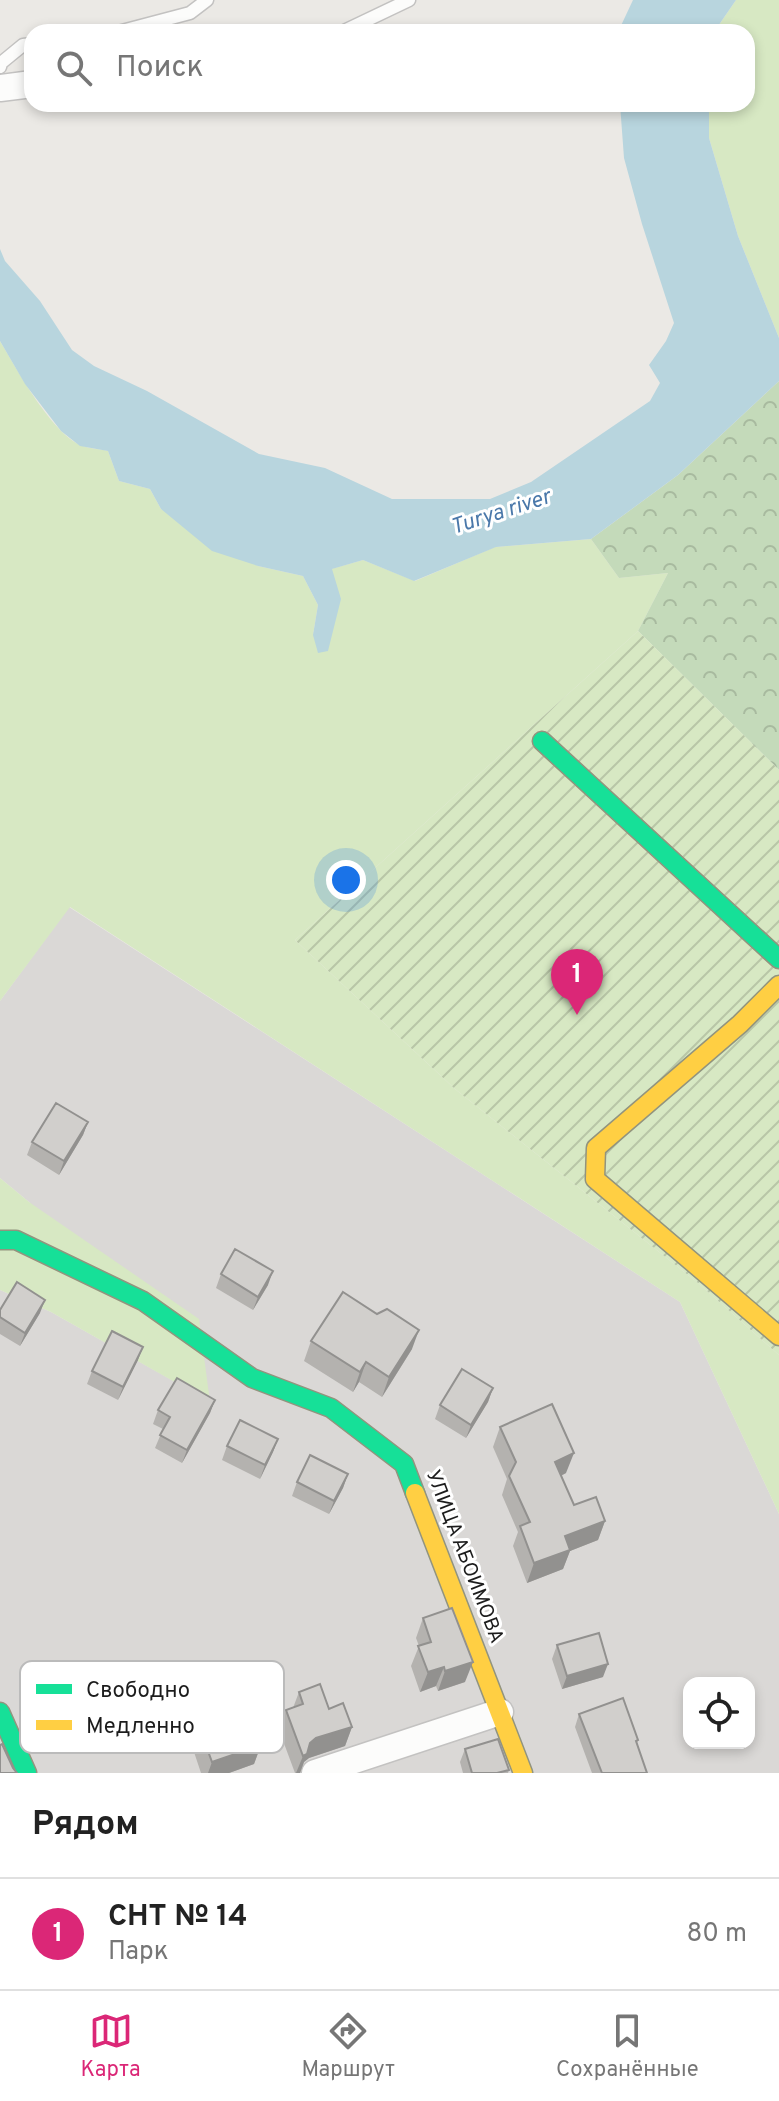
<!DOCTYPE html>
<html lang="ru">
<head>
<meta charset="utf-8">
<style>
	:root { --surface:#fff; --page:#f2f2f2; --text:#222; --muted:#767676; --line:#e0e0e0; --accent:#db2777 }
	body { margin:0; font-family:Overpass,sans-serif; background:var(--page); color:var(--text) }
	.controls { position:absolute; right:24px; bottom:24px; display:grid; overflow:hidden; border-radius:16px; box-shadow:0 4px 12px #0003 }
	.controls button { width:72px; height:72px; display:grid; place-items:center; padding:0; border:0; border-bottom:2px solid var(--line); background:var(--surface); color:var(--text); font:40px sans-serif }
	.you { position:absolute; left:346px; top:880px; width:28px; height:28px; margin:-20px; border:6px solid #fff; border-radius:50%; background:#1a73e8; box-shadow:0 0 0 12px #1a73e833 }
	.badge { display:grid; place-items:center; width:52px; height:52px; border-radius:50%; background:var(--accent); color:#fff; font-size:26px; font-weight:700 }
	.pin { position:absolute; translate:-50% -66px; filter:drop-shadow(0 2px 4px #0008) }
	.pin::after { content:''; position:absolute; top:42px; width:28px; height:24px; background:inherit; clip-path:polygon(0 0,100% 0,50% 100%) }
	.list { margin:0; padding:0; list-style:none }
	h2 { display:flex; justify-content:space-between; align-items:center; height:104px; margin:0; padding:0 32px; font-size:34px }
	h2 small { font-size:26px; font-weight:400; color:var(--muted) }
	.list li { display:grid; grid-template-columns:52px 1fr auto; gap:24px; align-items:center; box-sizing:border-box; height:112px; padding:0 32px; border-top:2px solid var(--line) }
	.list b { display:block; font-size:30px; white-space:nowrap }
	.list p { margin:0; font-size:26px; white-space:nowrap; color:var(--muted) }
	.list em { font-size:26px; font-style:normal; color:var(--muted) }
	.icon { flex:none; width:44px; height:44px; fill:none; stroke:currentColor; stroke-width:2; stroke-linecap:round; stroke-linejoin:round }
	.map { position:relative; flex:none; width:779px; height:1773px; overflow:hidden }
	.search { position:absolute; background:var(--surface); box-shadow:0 4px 12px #0003; left:24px; right:24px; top:24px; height:88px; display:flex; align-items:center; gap:20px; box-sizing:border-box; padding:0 28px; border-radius:24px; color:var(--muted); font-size:30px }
	.sheet { height:216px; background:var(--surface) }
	nav { display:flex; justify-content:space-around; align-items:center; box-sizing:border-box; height:112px; border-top:2px solid var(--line); background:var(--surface); font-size:22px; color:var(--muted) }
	nav a { display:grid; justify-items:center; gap:4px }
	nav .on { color:var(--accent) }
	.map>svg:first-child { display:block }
</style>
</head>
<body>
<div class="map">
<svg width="779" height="1773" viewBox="0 0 779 1773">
	<defs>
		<pattern id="forest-crowns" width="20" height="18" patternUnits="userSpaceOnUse" patternTransform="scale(2)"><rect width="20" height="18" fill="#c4daba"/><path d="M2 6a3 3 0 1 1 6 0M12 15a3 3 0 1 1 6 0" fill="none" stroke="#a8ba9f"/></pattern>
		<pattern id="garden-furrows" width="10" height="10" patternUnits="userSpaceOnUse" patternTransform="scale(2)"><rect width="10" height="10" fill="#d7e8c3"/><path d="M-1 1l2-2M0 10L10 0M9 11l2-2" fill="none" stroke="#b8c6a7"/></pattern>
	</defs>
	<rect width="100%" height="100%" fill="#ebe9e5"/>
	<path fill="#dad8d6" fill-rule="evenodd" d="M 69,907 L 680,1302 L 779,1514 L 779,1773 L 0,1773 L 0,1290 L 51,1312 L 209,1401 L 29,1202 L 0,1178 L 0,1001 ZM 689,1683 L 749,1683 L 749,1743 L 689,1743 Z"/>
	<path fill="#d7e8c3" d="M 736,0 L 779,0 L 779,338 L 738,236 L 709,138 L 709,104 L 747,104 L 747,32 L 714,32 Z
		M 0,341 C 16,368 53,436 83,446 C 91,449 100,449 108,451 L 119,481 L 150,489 L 161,509 L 258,566 L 303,576 L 318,605 L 313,635 L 331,569 L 363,560 L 415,581 L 495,547 L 591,539 L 619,578 L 668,573 L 638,631 L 295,940 L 455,1089 L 698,1283 L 779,1355 L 779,1514 L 680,1302 L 70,907 L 0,1001 Z
		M 0,1178 L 29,1202 L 199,1319 L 210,1402 L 51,1312 L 0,1290 Z"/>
	<path fill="url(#forest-crowns)" d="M 779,381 L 779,770 L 638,631 L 668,573 L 619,578 L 591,539 L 678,475 Z"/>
	<path fill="url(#garden-furrows)" d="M 638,631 L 779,770 L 779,1355 L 698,1283 L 455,1089 L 295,940 Z"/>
	<path fill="#b8d5de" d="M 633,0 L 736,0 L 714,32 L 618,32 Z
		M 620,104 L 709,104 L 709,138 L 738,236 L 779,338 L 779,381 L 678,475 L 591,539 L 496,547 L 414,581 L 363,560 L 332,569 L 341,599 L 328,651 L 318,653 L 313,635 L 318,605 L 303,576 L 258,566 L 212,551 L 161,509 L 150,489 L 119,481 L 108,451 L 80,446 L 61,431 L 25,384 L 0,341 L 0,249 L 5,261 L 40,301 L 72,350 L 94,366 L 147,391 L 259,454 L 325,468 L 392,499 L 490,499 L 531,482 L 650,401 L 660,383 L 649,365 L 666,341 L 674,323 L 642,224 L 624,158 Z"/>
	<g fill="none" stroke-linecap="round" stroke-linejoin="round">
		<g stroke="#c3c2c1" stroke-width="15">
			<path id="lane" d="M 118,32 L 190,13 L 207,0
				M 342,32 L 409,0
				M 0,67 L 1,63 L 23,45 L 32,44"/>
		</g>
		<g stroke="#c3c2c1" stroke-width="29">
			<path id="street" d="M 0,88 L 32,84
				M 315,1773 L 500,1712"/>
		</g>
		<g stroke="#92947e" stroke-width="21">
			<path id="fast" d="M 542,741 L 779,959
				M 0,1240 L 16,1240 L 143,1301 L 252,1378 L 331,1408 L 404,1464 L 415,1493
				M 0,1712 L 27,1773"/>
		</g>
		<g stroke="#92947e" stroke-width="21">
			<path id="slow" d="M 779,985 L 740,1024 L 596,1148 L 595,1179 L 779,1336
				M 415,1493 L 523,1773"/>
		</g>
		<use href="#lane" stroke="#fcfcfb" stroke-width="12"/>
		<use href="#street" stroke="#fcfcfb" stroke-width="26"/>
		<use href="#fast" stroke="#16e098" stroke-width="18"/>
		<use href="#slow" stroke="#ffcf43" stroke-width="18"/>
	</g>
	<path fill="#b4b2af" d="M 88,1122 L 83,1135 L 59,1175 L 27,1155 L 32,1142 Z
		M 221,1274 L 268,1285 L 253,1310 L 216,1288 Z
		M 0,1310 L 40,1313 L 20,1346 L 0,1334 Z
		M 311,1341 L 412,1349 L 382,1397 L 359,1382 L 353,1392 L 304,1361 Z
		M 138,1360 L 118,1400 L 87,1384 L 92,1371 Z
		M 493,1388 L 488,1402 L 466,1438 L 435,1419 L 440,1405 Z
		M 215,1400 L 210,1413 L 182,1463 L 155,1448 L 163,1429 L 153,1424 L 158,1410 Z
		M 500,1427 L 566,1473 L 561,1476 L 574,1505 L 605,1521 L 598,1540 L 570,1551 L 563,1569 L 527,1583 L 513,1546 L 518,1532 L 502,1495 L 507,1479 L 493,1447 Z
		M 278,1439 L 273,1452 L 260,1479 L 222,1460 L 227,1446 Z
		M 348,1474 L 343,1488 L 329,1514 L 292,1496 L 297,1482 Z
		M 423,1618 L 465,1682 L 438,1691 L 436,1686 L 420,1692 L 411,1666 L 419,1646 L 416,1638 Z
		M 557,1645 L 603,1677 L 562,1689 L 552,1659 Z
		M 299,1692 L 329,1709 L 352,1727 L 345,1746 L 309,1758 L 304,1762 L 300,1773 L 295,1773 L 279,1730 L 286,1710 L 293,1708 Z
		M 579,1714 L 638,1740 L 637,1743 L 647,1773 L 592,1773 L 575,1727 Z
		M 196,1718 L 261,1745 L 254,1764 L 229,1773 L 201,1773 L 189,1737 Z
		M 465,1749 L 509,1770 L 508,1773 L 463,1773 L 460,1762 Z"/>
	<path fill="#92918f" d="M 88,1122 L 83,1135 L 59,1175 L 64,1161 Z
		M 273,1271 L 268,1285 L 253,1310 L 258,1297 Z
		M 45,1300 L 40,1313 L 20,1346 L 25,1333 Z
		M 419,1330 L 412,1349 L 382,1397 L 389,1377 Z
		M 143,1347 L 138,1360 L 118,1400 L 123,1387 Z
		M 366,1362 L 359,1382 L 353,1392 L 360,1372 Z
		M 493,1388 L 488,1402 L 466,1438 L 471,1425 Z
		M 215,1400 L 210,1413 L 182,1463 L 187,1450 Z
		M 278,1439 L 273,1452 L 260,1479 L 265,1465 Z
		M 574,1453 L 566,1473 L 548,1482 L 555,1462 Z
		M 348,1474 L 343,1488 L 329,1514 L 334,1501 Z
		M 605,1521 L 598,1540 L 570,1551 L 563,1569 L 527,1583 L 534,1563 L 565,1536 Z
		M 473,1662 L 465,1682 L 438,1691 L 445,1671 Z
		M 608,1664 L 603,1677 L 562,1689 L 567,1676 Z
		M 444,1667 L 436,1686 L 420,1692 L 428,1672 Z
		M 352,1727 L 345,1746 L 309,1758 L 304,1762 L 300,1773 L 296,1773 L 303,1756 L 310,1743 L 316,1738 Z
		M 261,1745 L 254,1764 L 229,1773 L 208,1773 L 212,1762 Z"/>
	<path fill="#d1cfcc" stroke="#92918f" stroke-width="2" d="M 56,1103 L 88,1122 L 64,1161 L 32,1142 Z
		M 235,1249 L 273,1271 L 258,1297 L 221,1274 Z
		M 17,1282 L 45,1300 L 25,1333 L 0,1317 L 0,1310 Z
		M 343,1292 L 377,1314 L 387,1309 L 419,1330 L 389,1377 L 366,1362 L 360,1372 L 311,1341 Z
		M 112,1331 L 143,1347 L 123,1387 L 92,1371 Z
		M 462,1369 L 493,1388 L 471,1425 L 440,1405 Z
		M 177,1378 L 215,1400 L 187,1450 L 160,1435 L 170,1417 L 158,1410 Z
		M 552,1404 L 574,1453 L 555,1462 L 574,1505 L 596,1497 L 605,1521 L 565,1536 L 570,1550 L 534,1563 L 520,1526 L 530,1522 L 509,1476 L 516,1462 L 500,1427 Z
		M 240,1420 L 278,1439 L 265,1465 L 227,1446 Z
		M 310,1455 L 348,1474 L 334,1501 L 297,1482 Z
		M 452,1608 L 473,1662 L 445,1671 L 444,1667 L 428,1672 L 418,1646 L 431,1642 L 423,1618 Z
		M 599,1633 L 608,1664 L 567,1676 L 557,1645 Z
		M 320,1684 L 329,1709 L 343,1703 L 352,1727 L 316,1738 L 310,1743 L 307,1754 L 303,1756 L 286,1710 L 303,1704 L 299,1692 Z
		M 623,1698 L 638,1740 L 636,1741 L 647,1773 L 602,1773 L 579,1714 Z
		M 245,1701 L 261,1745 L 212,1762 L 196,1718 Z
		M 498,1739 L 509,1770 L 497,1773 L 472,1773 L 465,1749 Z
		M 2,1744 L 13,1768 L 17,1773 L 0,1773 L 0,1745 Z"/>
	<g text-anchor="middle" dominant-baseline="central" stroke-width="6" stroke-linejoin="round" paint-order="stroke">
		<g font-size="20" fill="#1c1c1c" stroke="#fff">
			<text transform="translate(464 1557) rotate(69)">УЛИЦА АБОИМОВА</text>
		</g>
		<g font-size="22" font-style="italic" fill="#4a78aa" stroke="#fff">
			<text transform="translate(501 513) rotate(-18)">Turya river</text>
		</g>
	</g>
	<rect x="20" y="1661" width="264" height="92" rx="12" fill="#fff" stroke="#bbb" stroke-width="2"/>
	<rect x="36" y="1684" width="36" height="10" fill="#16e098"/>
	<rect x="36" y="1720" width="36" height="10" fill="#ffcf43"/>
	<g font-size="22" fill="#1c1c1c">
		<text x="86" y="1697">Свободно</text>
		<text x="86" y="1733">Медленно</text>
	</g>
</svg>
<div class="controls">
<button><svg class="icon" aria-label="locate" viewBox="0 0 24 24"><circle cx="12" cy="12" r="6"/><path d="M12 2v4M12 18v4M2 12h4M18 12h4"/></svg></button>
</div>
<div class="you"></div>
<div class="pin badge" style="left:577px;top:1015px">1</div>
<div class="search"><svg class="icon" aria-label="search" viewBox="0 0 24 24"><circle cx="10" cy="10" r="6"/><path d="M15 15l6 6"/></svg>Поиск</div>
</div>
<section class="sheet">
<h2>Рядом<small></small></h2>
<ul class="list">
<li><span class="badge">1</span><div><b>СНТ № 14</b><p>Парк</p></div><em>80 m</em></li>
</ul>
</section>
<nav>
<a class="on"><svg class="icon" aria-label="map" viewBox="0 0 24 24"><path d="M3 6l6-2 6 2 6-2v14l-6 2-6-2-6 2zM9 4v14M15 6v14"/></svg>Карта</a>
<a><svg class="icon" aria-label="directions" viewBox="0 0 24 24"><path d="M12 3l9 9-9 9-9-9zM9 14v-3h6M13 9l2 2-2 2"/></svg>Маршрут</a>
<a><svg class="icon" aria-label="saved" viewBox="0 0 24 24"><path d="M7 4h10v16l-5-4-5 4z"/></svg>Сохранённые</a>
</nav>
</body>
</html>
